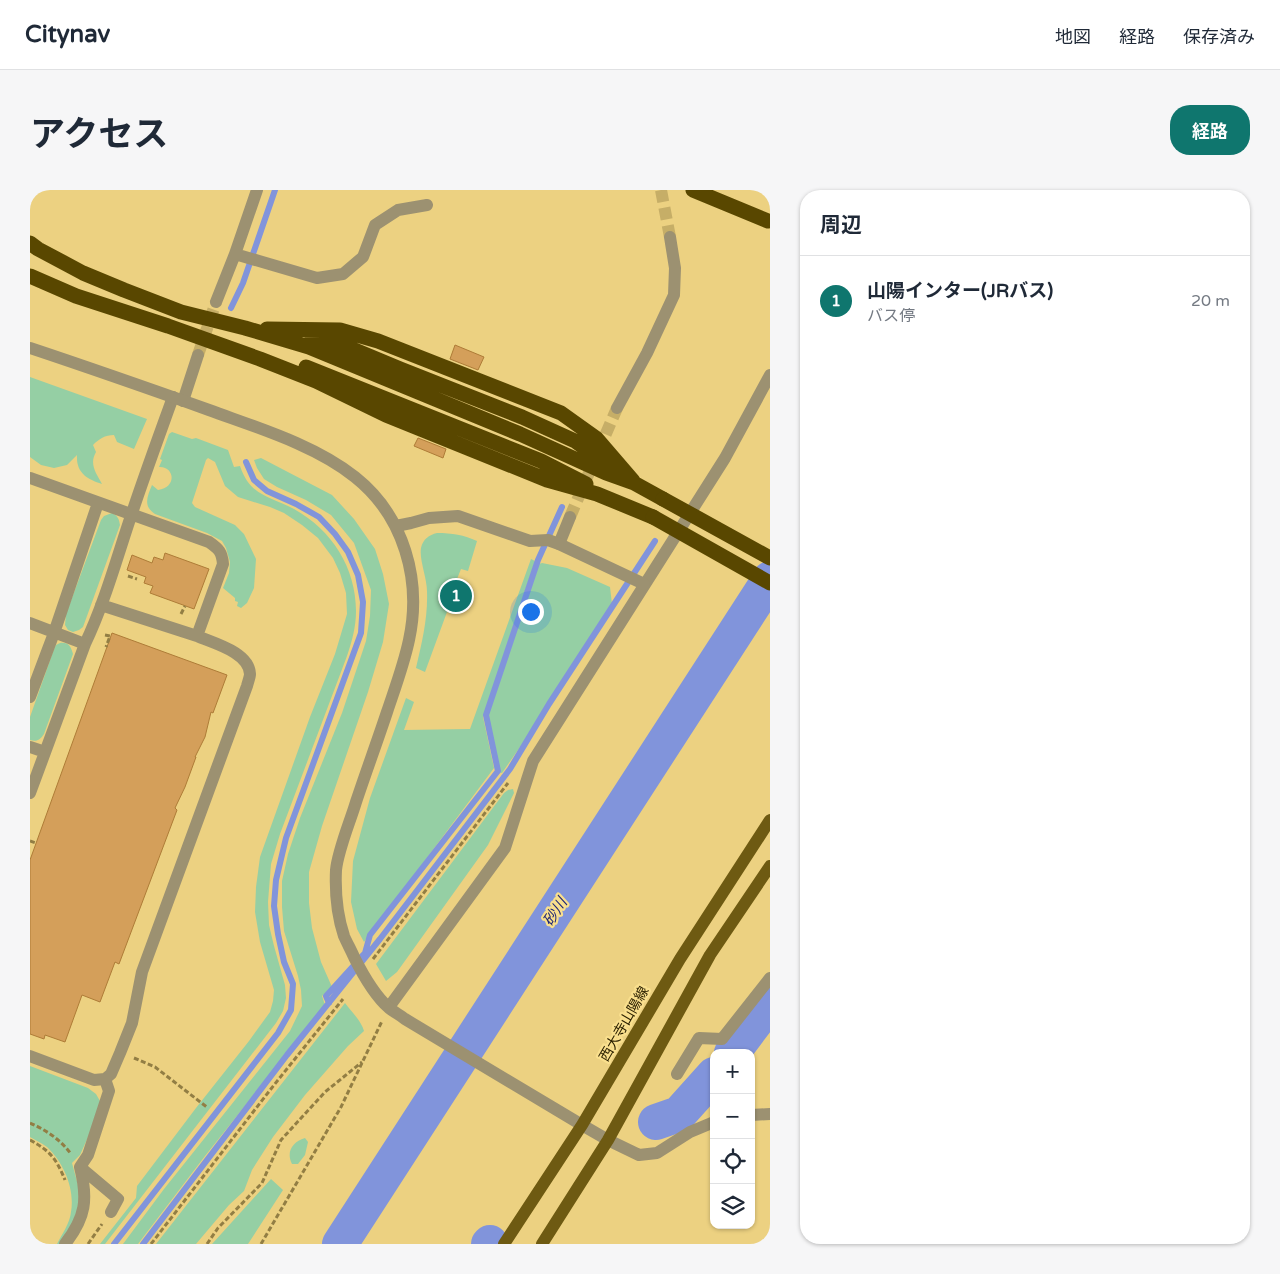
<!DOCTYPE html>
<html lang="ja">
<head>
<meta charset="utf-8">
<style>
	:root { --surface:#fff; --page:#f6f6f7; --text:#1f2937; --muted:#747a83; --line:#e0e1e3; --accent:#0f766e }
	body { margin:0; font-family:"Varela Round","Noto Sans JP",sans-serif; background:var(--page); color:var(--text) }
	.controls { position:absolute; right:15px; bottom:15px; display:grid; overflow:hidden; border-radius:10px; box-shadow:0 1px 4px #0004 }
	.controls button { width:45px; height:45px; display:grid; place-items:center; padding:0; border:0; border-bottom:1px solid var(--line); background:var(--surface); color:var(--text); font:25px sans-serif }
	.you { position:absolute; left:500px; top:421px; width:18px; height:18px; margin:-12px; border:4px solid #fff; border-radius:50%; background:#1a73e8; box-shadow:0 0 0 8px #1a73e833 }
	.badge { display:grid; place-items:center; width:32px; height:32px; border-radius:50%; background:var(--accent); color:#fff; font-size:16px; font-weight:700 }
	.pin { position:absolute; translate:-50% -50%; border:2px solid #fff; box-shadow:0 1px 5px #0006 }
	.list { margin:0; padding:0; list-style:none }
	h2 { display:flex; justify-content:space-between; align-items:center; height:65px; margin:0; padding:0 20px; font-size:21px }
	h2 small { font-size:16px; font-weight:400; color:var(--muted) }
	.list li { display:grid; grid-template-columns:32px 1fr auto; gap:15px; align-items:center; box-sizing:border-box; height:90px; padding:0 20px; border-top:1px solid var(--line) }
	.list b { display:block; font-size:19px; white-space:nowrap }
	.list p { margin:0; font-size:16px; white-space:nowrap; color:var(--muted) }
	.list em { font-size:16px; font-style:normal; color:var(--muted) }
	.icon { flex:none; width:28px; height:28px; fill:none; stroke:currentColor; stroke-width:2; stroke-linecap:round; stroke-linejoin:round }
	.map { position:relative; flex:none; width:740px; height:1054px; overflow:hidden; border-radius:20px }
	header { display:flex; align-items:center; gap:30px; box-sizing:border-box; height:70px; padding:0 25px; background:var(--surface); border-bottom:1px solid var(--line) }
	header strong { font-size:24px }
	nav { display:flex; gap:28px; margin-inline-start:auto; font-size:18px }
	.intro { display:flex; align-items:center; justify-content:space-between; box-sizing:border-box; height:120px; padding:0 30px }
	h1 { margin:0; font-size:35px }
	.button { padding:12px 22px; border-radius:20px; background:var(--accent); color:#fff; font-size:18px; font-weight:700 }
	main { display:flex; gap:30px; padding:0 30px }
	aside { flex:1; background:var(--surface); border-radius:20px; box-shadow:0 1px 4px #0004 }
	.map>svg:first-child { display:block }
</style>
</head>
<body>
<header>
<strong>Citynav</strong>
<nav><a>地図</a><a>経路</a><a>保存済み</a></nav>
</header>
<div class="intro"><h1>アクセス</h1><a class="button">経路</a></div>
<main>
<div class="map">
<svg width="740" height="1054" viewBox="0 0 740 1054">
	<rect width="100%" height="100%" fill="#ecd181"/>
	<path fill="#95cfa4" d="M 0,187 L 117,229 L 104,259 L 87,252 L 84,245 C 75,245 69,249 63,255 L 66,262 C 59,274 66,283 72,294 C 57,289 46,283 47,265 L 37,275 L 24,278 L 11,275 L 0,267 Z
		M 142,242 L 162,249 L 166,248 L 198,260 L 204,277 L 210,276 C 220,306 239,306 264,319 C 302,340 326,378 326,421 C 326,437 322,451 317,466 L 250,644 L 241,674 L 238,712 L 239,735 L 244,756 L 255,795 L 256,808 L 253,821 L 246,833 L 75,1054 L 70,1054 L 106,1008 L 107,996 L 166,918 L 219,851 L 240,822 L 243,811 L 244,800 L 230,752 L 225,722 L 226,697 L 230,667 L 280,527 L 305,464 L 317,424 L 316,403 L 310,383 L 303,368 L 288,348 L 272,335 L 254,323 L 240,317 L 208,307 L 195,296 L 185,272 L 178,268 L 176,270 L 162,313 L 165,317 L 205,335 L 214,344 L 226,369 L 224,398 L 217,413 L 211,418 L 207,416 L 208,412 L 205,411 L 205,408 L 193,398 L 199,383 L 200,372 L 196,358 L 192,351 L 177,343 L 125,324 C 113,316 117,307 122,295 L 128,300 C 147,298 145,276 129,277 L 132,270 L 130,269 L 139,244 Z
		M 231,268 L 302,305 L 324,329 L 345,359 L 353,384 L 359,414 L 353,452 L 338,502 L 292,636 L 279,682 L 279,713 L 282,738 L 291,772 L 302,797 L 292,806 L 295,815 L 175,966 L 108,1054 L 93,1054 L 134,999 L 260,841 L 272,816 L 271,800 L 268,786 L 254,741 L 252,717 L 252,691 L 258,664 L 270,628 L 312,523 L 336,451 L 340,426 L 341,400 L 324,353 L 301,325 L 276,310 L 247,297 L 234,289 L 227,278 L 224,270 Z
		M 82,323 C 88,326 89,329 90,335 L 53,437 L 49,440 L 43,442 L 38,440 L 35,435 L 36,424 L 71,330 L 74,326 Z
		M 407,343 C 422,343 434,345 447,351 L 438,381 L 431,379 L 427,389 L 433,393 L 431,398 L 425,397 L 419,413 L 426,417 L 423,424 L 417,422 L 395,482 L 386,478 C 392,452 398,428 397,401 C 397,388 389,369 391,358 C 393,349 399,345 407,343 Z
		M 501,369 L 505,371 L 453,527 L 464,578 L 334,752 L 327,739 L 321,712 L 323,671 L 340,608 L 376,508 L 384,512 L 374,540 L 440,539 Z
		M 512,373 L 537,378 L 580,397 L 582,414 L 499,544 L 472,583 L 468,582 L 458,523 L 509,374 Z
		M 30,453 C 39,452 41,457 43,464 L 14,544 C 10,550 7,552 0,550 L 0,527 L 24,459 L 26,455 Z
		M 483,599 L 484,603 L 458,655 L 367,782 L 356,791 L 346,774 L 474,603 L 478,600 Z
		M 315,813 C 321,821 332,832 334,841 L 318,856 L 275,905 L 243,947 L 222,980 L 214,1001 L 199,1015 L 166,1054 L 126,1054 Z
		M 0,876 L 58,898 L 66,904 L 70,911 L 68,925 L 50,965 L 42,973 L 51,1006 L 46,1030 L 31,1054 L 27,1054 C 32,1044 40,1033 41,1022 C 45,999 34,973 17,957 C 12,953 5,950 0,947 Z
		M 275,948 L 278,952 L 275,965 L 268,974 L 262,974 C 256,962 262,952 275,948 Z
		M 241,989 L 253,1000 L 218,1054 L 182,1054 Z"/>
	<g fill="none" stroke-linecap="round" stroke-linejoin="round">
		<path stroke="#8194db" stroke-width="6" d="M 201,118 L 213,93 L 245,0
			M 332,766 L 335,763 L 340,745 L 468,581 L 456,525 L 508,370 L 532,317
			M 299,813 L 296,806 L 326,773
			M 84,1054 L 248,843 L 261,820 L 263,794 L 254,772 L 248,744 L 244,716 L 246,690 L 256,648 L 331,443 L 333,412 L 328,385 L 318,362 L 305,344 L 289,327 L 266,314 L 237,301 L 224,290 L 216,272
			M 113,1054 L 257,865 L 350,749 L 480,579 L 519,514 L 625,351"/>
		<path stroke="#8194db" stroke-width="36" d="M 702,863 L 740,812
			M 626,932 L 649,924 L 684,885
			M 310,1054 L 740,389
			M 459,1054 L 460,1053"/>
	</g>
	<path fill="#d49f5a" stroke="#ae7c37" d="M 425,155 L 454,167 L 448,180 L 420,169 Z
		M 388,248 L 416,259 L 413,268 L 384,256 Z
		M 135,363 L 179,379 L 164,419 L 120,403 L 123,396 L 114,393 L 116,387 L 97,380 L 102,365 L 122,373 L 124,367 L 133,370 Z
		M 82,443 L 197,485 L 183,523 L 181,522 L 175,547 L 165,567 L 166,567 L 155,597 L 145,618 L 147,620 L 89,774 L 85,772 L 70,812 L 52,805 L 35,852 L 15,845 L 14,849 L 0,844 L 0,670 Z"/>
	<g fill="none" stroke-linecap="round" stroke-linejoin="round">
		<path stroke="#c6ae67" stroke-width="12" stroke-dasharray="12 6" stroke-linecap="butt" d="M 631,0 L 640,47
			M 168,165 L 186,112
			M 540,327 L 587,218"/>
		<path stroke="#927e44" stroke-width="3" stroke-dasharray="5 2.5" stroke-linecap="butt" d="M 98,386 L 107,389
			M 151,424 L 155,416
			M 75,445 L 80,446 L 76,457
			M 0,651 L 6,653
			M 343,769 L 478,593
			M 104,868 L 125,877 L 178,918
			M 0,933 C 16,940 31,950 41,964
			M 0,950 C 20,961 26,968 35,990
			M 58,1054 L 72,1034
			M 121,1054 L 244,895 L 313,809
			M 177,1054 L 188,1038 L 232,993 L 251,950 L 295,902 L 332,872
			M 231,1054 L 311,917 L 352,831"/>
		<path stroke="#9c9171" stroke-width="12" d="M 0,288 L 179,352 C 189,359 192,362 193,374 L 167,446 L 71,415
			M 0,433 L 55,454
			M 0,507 L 24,443 L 68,313
			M 0,557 L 15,562
			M 0,603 L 55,454 C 75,412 87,367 102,323 C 115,284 129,246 143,207
			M 0,866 L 64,890 L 75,889 L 81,884 L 90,863 L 102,833 L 112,782 L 217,496 C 218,492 220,487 220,484 C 219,462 183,453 167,446
			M 50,977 L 88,1009 L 81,1022
			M 35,1054 C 56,1027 58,1009 50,977 L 58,965 L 79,901 L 75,889"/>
		<path stroke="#9c9171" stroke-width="12" d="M 205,64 L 287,88 L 313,84 L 333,67 L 345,35 L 368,20 L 397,15
			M 186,112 L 205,64 L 227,0
			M 153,211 L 168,165
			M 587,218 L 617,163 L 644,105 L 645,78 L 640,47
			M 529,354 L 540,327
			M 359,817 L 475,658 L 503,571 L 695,268 L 740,185
			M 647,884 L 669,848 L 692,849 L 740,788
			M 721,925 L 740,924
			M 578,950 L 609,965 L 627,963 L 660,942 L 684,932"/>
		<path stroke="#9c9171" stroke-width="12" d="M 0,158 C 60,178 120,199 179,220 C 228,238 285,255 325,287 C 374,326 392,390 379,450 C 374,474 365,498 357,522 C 347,552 336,582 326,612 C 320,632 308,660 306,680 C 305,702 307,725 314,746 C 317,753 321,760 324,767 C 333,785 344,805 359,818 C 364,822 370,825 375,829 L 552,935 L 578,950
			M 366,336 L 381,333 L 399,328 L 428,326 L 500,351 L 518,350 L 529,354 L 614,394"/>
		<path stroke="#6e5a12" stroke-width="12" d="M 474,1054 L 552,935 L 650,769 L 740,630
			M 512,1054 L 578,950 L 680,765 L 740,676"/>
		<path stroke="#594700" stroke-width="15" d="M 663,0 L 738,31
			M 0,53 L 8,59 L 53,83 L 94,100 L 151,122 L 215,138 L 279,157 L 490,244 L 576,283 L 604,293
			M 0,86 L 46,106 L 138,136 L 230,169 L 286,191 L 356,225 L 517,290 L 567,304 L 623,327
			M 237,139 L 310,140 L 348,151 L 531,223 L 566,248 L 603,291
			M 281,144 L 310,154 L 370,179 L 492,227 L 545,251 L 604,293 L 633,309
			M 276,177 L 511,271 L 556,294"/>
		<path stroke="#594700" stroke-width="15" d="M 633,309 L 740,368
			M 623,327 L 740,393"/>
	</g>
	<g text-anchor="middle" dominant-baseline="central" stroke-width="4.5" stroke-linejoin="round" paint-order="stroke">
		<g font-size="14" fill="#2c2100" stroke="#f9df8d">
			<text transform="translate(594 834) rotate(-60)">西大寺山陽線</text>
		</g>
		<g font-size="15" font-style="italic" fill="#1e2576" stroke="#f9df8d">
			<text transform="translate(525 722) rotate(-57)">砂川</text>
		</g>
	</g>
</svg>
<div class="controls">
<button>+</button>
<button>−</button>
<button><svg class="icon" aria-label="locate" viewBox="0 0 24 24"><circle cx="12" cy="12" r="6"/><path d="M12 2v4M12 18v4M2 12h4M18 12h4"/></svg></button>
<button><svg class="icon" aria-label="layers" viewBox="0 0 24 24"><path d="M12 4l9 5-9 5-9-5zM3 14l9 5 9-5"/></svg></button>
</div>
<div class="you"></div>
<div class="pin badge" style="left:426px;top:406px">1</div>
</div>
<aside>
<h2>周辺<small></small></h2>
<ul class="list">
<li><span class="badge">1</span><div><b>山陽インター(JRバス)</b><p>バス停</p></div><em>20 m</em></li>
</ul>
</aside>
</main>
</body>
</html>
